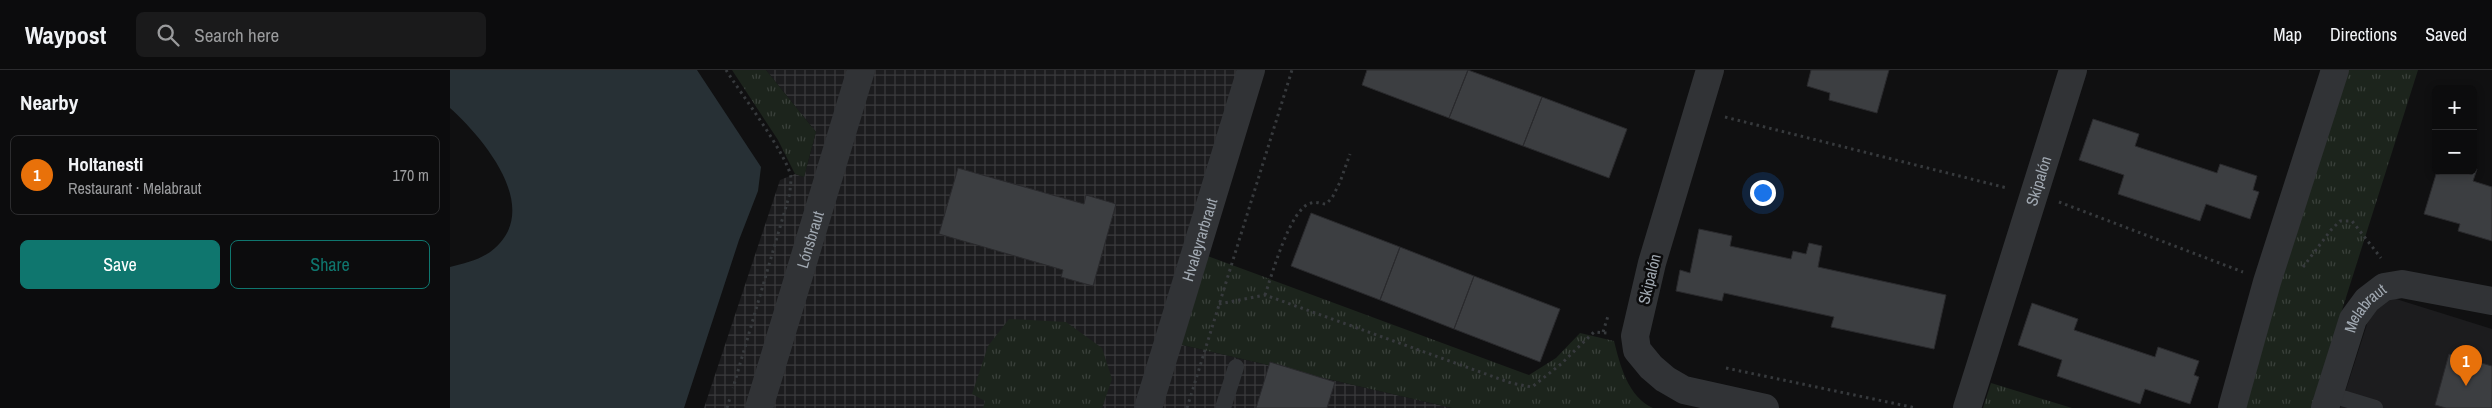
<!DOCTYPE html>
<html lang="en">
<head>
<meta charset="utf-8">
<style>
	:root { --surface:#0c0c0d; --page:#1a1a1b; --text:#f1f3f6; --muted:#9a9b9d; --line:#2c2c2e; --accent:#0f766e }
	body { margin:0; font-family:"Archivo Narrow",sans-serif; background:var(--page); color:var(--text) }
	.controls { position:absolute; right:15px; top:15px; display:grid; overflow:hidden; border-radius:8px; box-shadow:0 2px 8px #0003 }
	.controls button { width:45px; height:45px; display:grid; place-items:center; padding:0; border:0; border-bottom:1px solid var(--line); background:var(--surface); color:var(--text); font:25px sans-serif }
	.you { position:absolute; left:1312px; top:122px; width:18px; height:18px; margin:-12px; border:4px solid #fff; border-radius:50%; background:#1a73e8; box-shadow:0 0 0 8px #1a73e833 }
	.badge { display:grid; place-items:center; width:32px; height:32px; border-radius:50%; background:var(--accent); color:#fff; font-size:16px; font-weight:700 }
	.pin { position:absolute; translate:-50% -41px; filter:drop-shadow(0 1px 2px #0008) }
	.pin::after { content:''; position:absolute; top:26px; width:18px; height:15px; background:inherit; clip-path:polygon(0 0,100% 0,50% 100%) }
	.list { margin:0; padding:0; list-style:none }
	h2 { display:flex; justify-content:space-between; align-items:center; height:65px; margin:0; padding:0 20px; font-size:21px }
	h2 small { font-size:16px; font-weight:400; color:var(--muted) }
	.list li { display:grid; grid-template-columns:32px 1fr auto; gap:15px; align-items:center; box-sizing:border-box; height:80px; margin:0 10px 10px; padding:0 10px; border:1px solid var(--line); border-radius:8px }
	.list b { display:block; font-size:19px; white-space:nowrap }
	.list p { margin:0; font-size:16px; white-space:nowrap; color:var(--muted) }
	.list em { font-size:16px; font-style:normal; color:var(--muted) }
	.actions { display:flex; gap:10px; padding:15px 20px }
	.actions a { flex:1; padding:11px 0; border:1px solid var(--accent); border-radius:8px; text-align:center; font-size:18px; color:var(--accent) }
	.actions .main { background:var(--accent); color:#fff }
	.icon { flex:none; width:28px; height:28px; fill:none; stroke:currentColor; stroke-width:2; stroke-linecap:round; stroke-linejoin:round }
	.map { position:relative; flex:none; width:2042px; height:338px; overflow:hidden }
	header { display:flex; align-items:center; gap:30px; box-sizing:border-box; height:70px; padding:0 25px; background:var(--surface); border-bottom:1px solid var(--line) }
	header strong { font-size:24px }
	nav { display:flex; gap:28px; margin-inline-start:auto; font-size:18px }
	.search { width:350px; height:45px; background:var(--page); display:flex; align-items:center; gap:12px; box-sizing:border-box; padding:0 18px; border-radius:8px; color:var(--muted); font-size:19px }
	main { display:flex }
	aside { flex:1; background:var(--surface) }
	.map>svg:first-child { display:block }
</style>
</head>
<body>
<header>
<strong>Waypost</strong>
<div class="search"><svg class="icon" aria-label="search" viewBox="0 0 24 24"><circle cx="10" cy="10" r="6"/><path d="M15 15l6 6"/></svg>Search here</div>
<nav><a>Map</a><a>Directions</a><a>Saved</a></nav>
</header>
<main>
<aside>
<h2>Nearby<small></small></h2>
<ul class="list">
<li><span class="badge" style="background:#e8710a">1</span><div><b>Holtanesti</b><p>Restaurant · Melabraut</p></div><em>170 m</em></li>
</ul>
<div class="actions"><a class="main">Save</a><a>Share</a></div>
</aside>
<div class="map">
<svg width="2042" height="338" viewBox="0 0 2042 338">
	<defs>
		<pattern id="industrial-grid" width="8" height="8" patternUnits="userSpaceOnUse" patternTransform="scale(1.25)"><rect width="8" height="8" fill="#1c1c1e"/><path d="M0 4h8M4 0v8" fill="none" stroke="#3a3a3c"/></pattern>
		<pattern id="grass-tufts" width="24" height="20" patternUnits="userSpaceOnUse" patternTransform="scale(1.25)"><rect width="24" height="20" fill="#1c241c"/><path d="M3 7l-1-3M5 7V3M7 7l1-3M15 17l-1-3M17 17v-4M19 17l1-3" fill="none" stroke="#3a413b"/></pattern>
	</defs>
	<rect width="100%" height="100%" fill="#101011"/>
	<path fill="#1c1c1e" d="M 1927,223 L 2042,259 L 2042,338 L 1890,338 Z"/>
	<path fill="url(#industrial-grid)" d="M 316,0 L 804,0 L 711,270 L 1002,338 L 254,338 L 330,110 L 345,104 L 354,107 L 366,62 Z"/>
	<path fill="url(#grass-tufts)" d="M 282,0 L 316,0 L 366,62 L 354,107 L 345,104 L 328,70 Z
		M 1898,0 L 1968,0 L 1861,338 L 1791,338 Z
		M 744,181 L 1079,305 L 1106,288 L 1130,263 L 1164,271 C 1170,295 1178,327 1203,338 L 1002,338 L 711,270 Z
		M 559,249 L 616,252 L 652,278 L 662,309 L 652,338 L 533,338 L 535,331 L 522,324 L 538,276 Z
		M 1541,313 L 1622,338 L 1533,338 Z"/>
	<path fill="#273035" d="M 0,0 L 247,0 L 311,97 L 308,121 L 289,170 L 234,338 L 0,338 L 0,197 C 16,193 33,189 45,178 C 92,136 32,67 0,38 Z"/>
	<path fill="#3c3e41" stroke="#2a2a2d" d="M 917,0 L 1018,0 L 999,48 L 912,15 Z
		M 1018,0 L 1092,27 L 1073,76 L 999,48 Z
		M 1361,0 L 1439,0 L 1427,43 L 1379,30 L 1380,23 L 1357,16 Z
		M 1092,27 L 1177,59 L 1159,108 L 1073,76 Z
		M 1643,49 L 1689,64 L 1685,76 L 1767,103 L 1770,94 L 1807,106 L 1803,120 L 1809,122 L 1800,149 L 1756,134 L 1750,151 L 1668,124 L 1674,105 L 1629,90 Z
		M 508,98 L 634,134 L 636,125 L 666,134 L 643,216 L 611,207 L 613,200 L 489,164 Z
		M 2023,98 L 2027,99 L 2023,111 L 2042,117 L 2042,171 L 2008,161 L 2010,154 L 1974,144 L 1987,101 L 2023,101 Z
		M 861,143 L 950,177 L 930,230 L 841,196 Z
		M 1249,159 L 1282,166 L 1280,176 L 1341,189 L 1343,181 L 1356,184 L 1359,173 L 1372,176 L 1368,197 L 1496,225 L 1484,279 L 1381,257 L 1384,247 L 1274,223 L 1272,231 L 1226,221 L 1230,200 L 1240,203 Z
		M 950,177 L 1024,206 L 1004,259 L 930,230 Z
		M 1024,206 L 1110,239 L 1090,292 L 1004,259 Z
		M 1582,233 L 1628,249 L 1624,260 L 1705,287 L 1708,277 L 1749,291 L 1744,305 L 1749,307 L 1740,334 L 1695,319 L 1690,334 L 1607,306 L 1612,290 L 1568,275 Z
		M 1999,284 L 2042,296 L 2042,338 L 1996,338 L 1985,335 Z
		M 820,292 L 885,312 L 877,338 L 806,338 Z"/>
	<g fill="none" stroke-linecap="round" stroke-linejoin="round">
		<path stroke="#373a3d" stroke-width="3" stroke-dasharray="2.5 4" stroke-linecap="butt" d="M 276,0 C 289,21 339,87 341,108 C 341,113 340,118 340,123 L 283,318
			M 1275,47 L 1557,118
			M 1609,132 L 1793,202
			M 1853,197 L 1881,160 L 1890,151 L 1902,151 L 1931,188
			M 815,225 C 822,205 840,138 861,133 C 866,131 871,134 876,134 L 882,128 L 890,112 L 900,84
			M 769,234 L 815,225 L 1061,313 L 1082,317 L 1111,294 L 1144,262 L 1157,263
			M 1153,262 L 1158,246
			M 1276,298 L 1466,338
			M 277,338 L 280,328
			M 737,338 L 842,0"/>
		<path stroke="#313336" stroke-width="16" d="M 1879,324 L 1925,338
			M 773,338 L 786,297"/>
		<g stroke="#313336" stroke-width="28">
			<path d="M 1260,0 L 1202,193 L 1185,266 L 1187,280 L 1201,297 L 1215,309 L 1234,320 L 1315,338"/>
			<path id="s1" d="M 309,338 L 411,0"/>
			<path id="s2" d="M 1517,338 L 1623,0"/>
			<path d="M 1782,338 L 1817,212 L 1885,0"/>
			<path id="s3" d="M 1875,338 L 1903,249 L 1917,230 L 1934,217 L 1952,214 L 2042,231"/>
		</g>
		<path stroke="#313336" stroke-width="28" id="s4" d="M 698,338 L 801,0"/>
	</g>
	<g text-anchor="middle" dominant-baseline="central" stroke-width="5" stroke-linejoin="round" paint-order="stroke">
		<g font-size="16" fill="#a1a9b2" stroke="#0b0b0c">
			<text stroke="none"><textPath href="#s2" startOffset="238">Skipalón</textPath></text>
			<text stroke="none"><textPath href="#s1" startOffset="176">Lónsbraut</textPath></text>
			<text stroke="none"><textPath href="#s4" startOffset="176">Hvaleyrarbraut</textPath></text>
			<text transform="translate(1199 209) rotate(-76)">Skipalón</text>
			<text stroke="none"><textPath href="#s3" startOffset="109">Melabraut</textPath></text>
		</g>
	</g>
</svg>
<div class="controls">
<button>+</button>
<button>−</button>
</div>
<div class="you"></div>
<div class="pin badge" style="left:2016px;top:316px;background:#e8710a">1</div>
</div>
</main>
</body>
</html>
